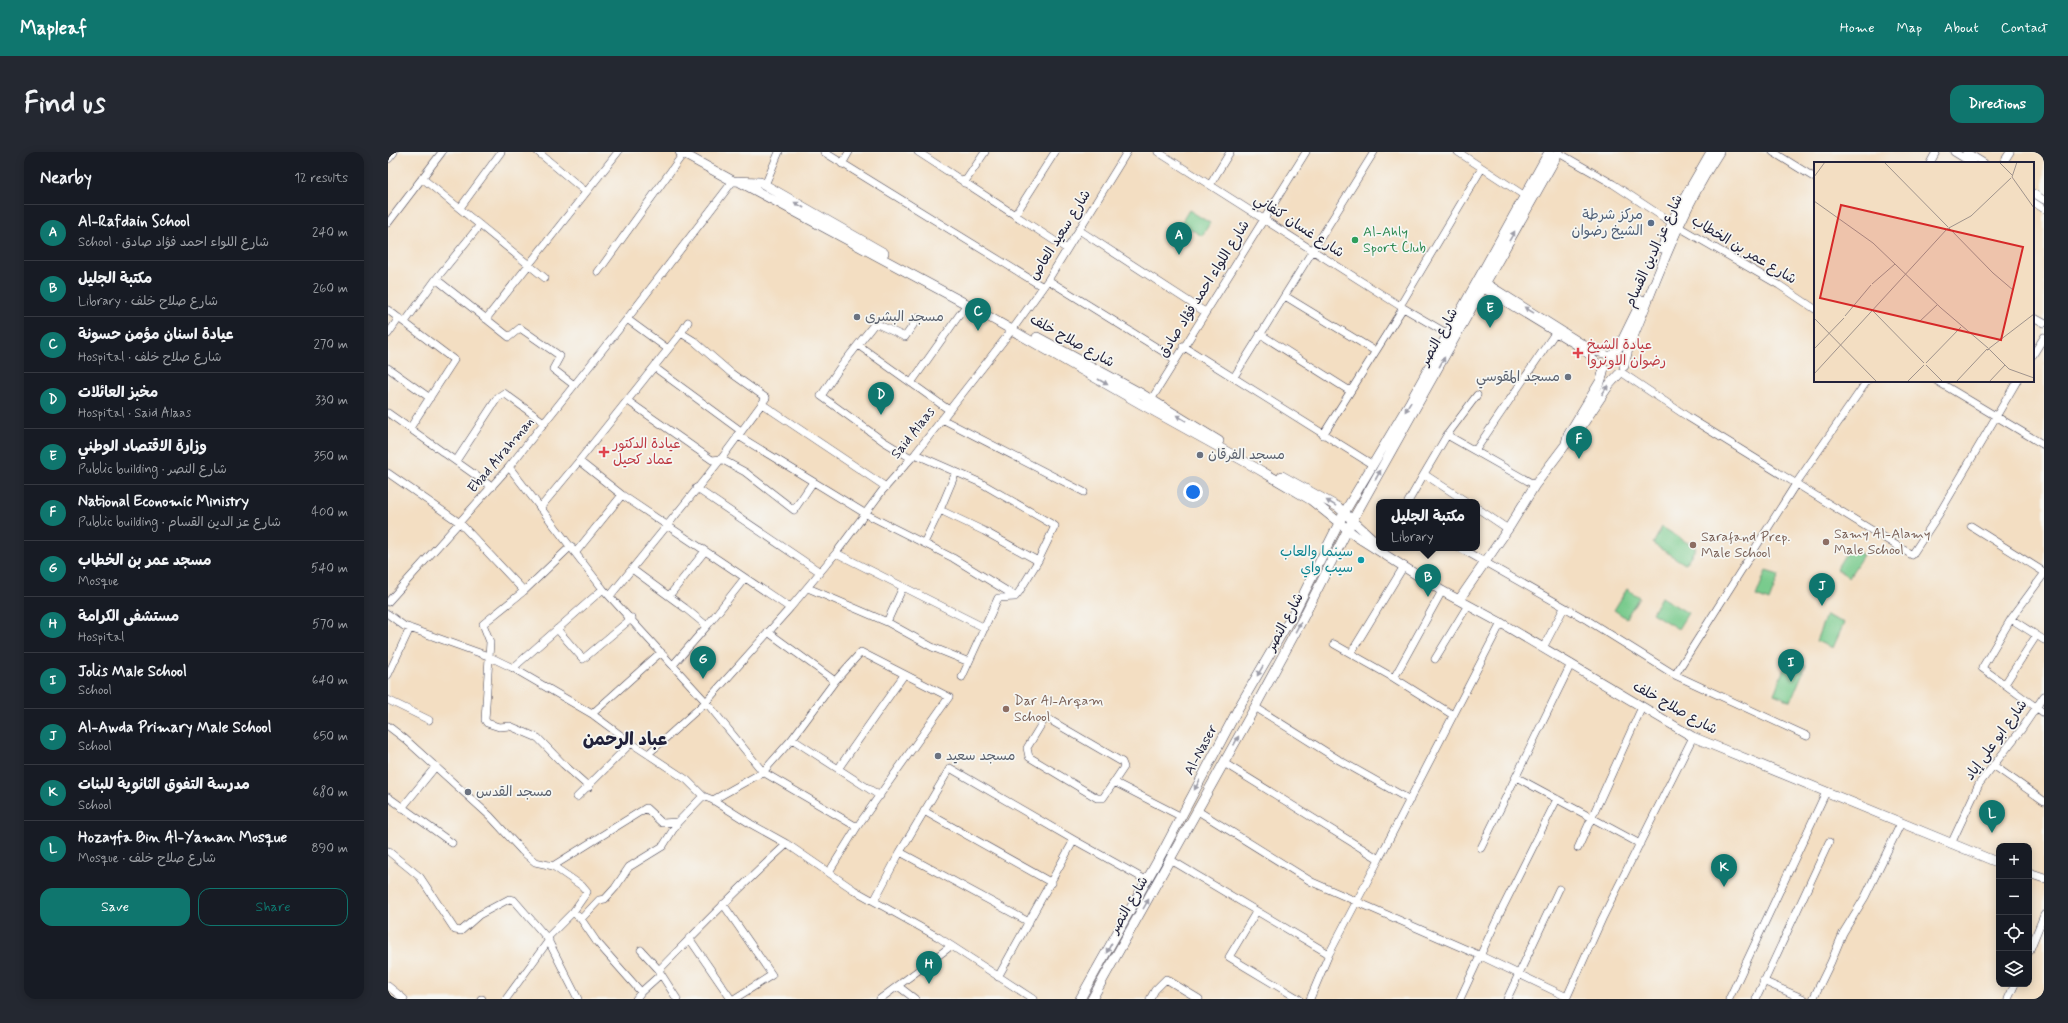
<!DOCTYPE html>
<html lang="en">
<head>
<meta charset="utf-8">
<style>
	:root { --surface:#171b24; --page:#242831; --text:#f1f3f6; --muted:#9ea1a6; --line:#363941; --accent:#0f766e }
	body { margin:0; font-family:Mynerve,"Playpen Sans Arabic",sans-serif; background:var(--page); color:var(--text) }
	.controls { position:absolute; right:12px; bottom:12px; display:grid; overflow:hidden; border-radius:8px; box-shadow:0 2px 10px #0003 }
	.controls button { width:36px; height:36px; display:grid; place-items:center; padding:0; border:0; border-bottom:1px solid var(--line); background:var(--surface); color:var(--text); font:20px sans-serif }
	.you { position:absolute; left:805px; top:340px; width:14px; height:14px; margin:-10px; border:3px solid #fff; border-radius:50%; background:#1a73e8; box-shadow:0 0 0 6px #1a73e833 }
	.badge { display:grid; place-items:center; width:26px; height:26px; border-radius:50%; background:var(--accent); color:#fff; font-size:13px; font-weight:700 }
	.pin { position:absolute; translate:-50% -33px; filter:drop-shadow(0 1px 2px #0008) }
	.pin::after { content:''; position:absolute; top:21px; width:14px; height:12px; background:inherit; clip-path:polygon(0 0,100% 0,50% 100%) }
	.popup { position:absolute; left:988px; top:347px; width:104px; height:52px; box-sizing:border-box; display:grid; place-content:center; border-radius:8px; background:var(--surface); filter:drop-shadow(0 1px 3px #0005); font-size:13px; white-space:nowrap; color:var(--muted) }
	.popup b { font-size:15px; color:var(--text) }
	.popup::after { content:''; position:absolute; left:50%; top:100%; margin-left:-8px; border:8px solid transparent; border-top-color:var(--surface) }
	.list { margin:0; padding:0; list-style:none }
	h2 { display:flex; justify-content:space-between; align-items:center; height:52px; margin:0; padding:0 16px; font-size:17px }
	h2 small { font-size:13px; font-weight:400; color:var(--muted) }
	.list li { display:grid; grid-template-columns:26px 1fr auto; gap:12px; align-items:center; box-sizing:border-box; height:56px; padding:0 16px; border-top:1px solid var(--line) }
	.list b { display:block; font-size:15px; white-space:nowrap }
	.list p { margin:0; font-size:13px; white-space:nowrap; color:var(--muted) }
	.list em { font-size:13px; font-style:normal; color:var(--muted) }
	.actions { display:flex; gap:8px; padding:12px 16px }
	.actions a { flex:1; padding:9px 0; border:1px solid var(--accent); border-radius:12px; text-align:center; font-size:14px; color:var(--accent) }
	.actions .main { background:var(--accent); color:#fff }
	.icon { flex:none; width:22px; height:22px; fill:none; stroke:currentColor; stroke-width:2; stroke-linecap:round; stroke-linejoin:round }
	.map { position:relative; flex:none; width:1656px; height:847px; overflow:hidden; border-radius:12px }
	header { display:flex; align-items:center; gap:24px; box-sizing:border-box; height:56px; padding:0 20px; background:var(--accent); color:#fff }
	header strong { font-size:19px }
	nav { display:flex; gap:22px; margin-inline-start:auto; font-size:14px }
	.intro { display:flex; align-items:center; justify-content:space-between; box-sizing:border-box; height:96px; padding:0 24px }
	h1 { margin:0; font-size:28px }
	.button { padding:10px 18px; border-radius:12px; background:var(--accent); color:#fff; font-size:14px; font-weight:700 }
	main { display:flex; gap:24px; padding:0 24px }
	aside { flex:1; background:var(--surface); border-radius:12px; box-shadow:0 2px 10px #0003 }
	.map>svg:first-child { display:block }
</style>
</head>
<body>
<header>
<strong>Mapleaf</strong>
<nav><a>Home</a><a>Map</a><a>About</a><a>Contact</a></nav>
</header>
<div class="intro"><h1>Find us</h1><a class="button">Directions</a></div>
<main>
<aside>
<h2>Nearby<small>12 results</small></h2>
<ul class="list">
<li><span class="badge">A</span><div><b>Al-Rafdain School</b><p>School · شارع اللواء احمد فؤاد صادق</p></div><em>240 m</em></li>
<li><span class="badge">B</span><div><b>مكتبة الجليل</b><p>Library · شارع صلاح خلف</p></div><em>260 m</em></li>
<li><span class="badge">C</span><div><b>عيادة اسنان مؤمن حسونة</b><p>Hospital · شارع صلاح خلف</p></div><em>270 m</em></li>
<li><span class="badge">D</span><div><b>مخبز العائلات</b><p>Hospital · Said Alaas</p></div><em>330 m</em></li>
<li><span class="badge">E</span><div><b>وزارة الاقتصاد الوطني</b><p>Public building · شارع النصر</p></div><em>350 m</em></li>
<li><span class="badge">F</span><div><b>National Economic Ministry</b><p>Public building · شارع عز الدين القسام</p></div><em>400 m</em></li>
<li><span class="badge">G</span><div><b>مسجد عمر بن الخطاب</b><p>Mosque</p></div><em>540 m</em></li>
<li><span class="badge">H</span><div><b>مستشفى الكرامة</b><p>Hospital</p></div><em>570 m</em></li>
<li><span class="badge">I</span><div><b>Jolis Male School</b><p>School</p></div><em>640 m</em></li>
<li><span class="badge">J</span><div><b>Al-Awda Primary Male School</b><p>School</p></div><em>650 m</em></li>
<li><span class="badge">K</span><div><b>مدرسة التفوق الثانوية للبنات</b><p>School</p></div><em>680 m</em></li>
<li><span class="badge">L</span><div><b>Hozayfa Bin Al-Yaman Mosque</b><p>Mosque · شارع صلاح خلف</p></div><em>890 m</em></li>
</ul>
<div class="actions"><a class="main">Save</a><a>Share</a></div>
</aside>
<div class="map">
<svg width="1656" height="847" viewBox="0 0 1656 847">
	<rect width="100%" height="100%" fill="#f6f6f2"/>
	<filter id="ink" filterUnits="userSpaceOnUse"><feTurbulence type="fractalNoise" baseFrequency=".025" numOctaves="2"/><feDisplacementMap in="SourceGraphic" scale="8" xChannelSelector="R" yChannelSelector="G"/><feConvolveMatrix kernelMatrix="1 2 1 2 8 2 1 2 1" color-interpolation-filters="sRGB"/></filter>
	<filter id="wash" filterUnits="userSpaceOnUse"><feTurbulence type="fractalNoise" baseFrequency=".012" numOctaves="4" result="noise"/><feDisplacementMap in="SourceGraphic" scale="16" xChannelSelector="R" yChannelSelector="G"/><feGaussianBlur stdDeviation="0.9" result="paint"/><feColorMatrix in="noise" values="0 0 0 0 0 0 0 0 0 0 0 0 0 0 0 0 0 1.4 0 .05"/><feComposite in="paint" operator="in"/></filter>
	<g filter="url(#wash)">
		<rect width="100%" height="100%" fill="#f3dec2"/>
		<path fill="#79cb8d" stroke="#4e7664" d="M 801,58 L 822,71 L 814,84 L 793,71 Z
			M 1274,375 L 1308,396 L 1297,412 L 1265,392 Z
			M 1462,395 L 1475,403 L 1461,425 L 1448,417 Z
			M 1378,419 L 1391,423 L 1381,449 L 1368,444 Z
			M 1239,437 L 1251,445 L 1238,466 L 1226,458 Z
			M 1273,445 L 1300,461 L 1290,477 L 1264,461 Z
			M 1438,463 L 1456,471 L 1445,496 L 1428,489 Z
			M 1400,506 L 1418,513 L 1403,549 L 1386,542 Z"/>
	</g>
	<g filter="url(#ink)">
		<g fill="none" stroke-linecap="round" stroke-linejoin="round">
			<g stroke="#413e4f" stroke-width="8">
				<path id="minor" d="M 150,0 L 198,40
					M 436,0 L 655,135
					M 530,0 L 679,97
					M 770,0 L 1012,154 L 1060,182
					M 1070,0 L 1137,44
					M 1169,0 L 1225,32 L 1284,71 L 1391,133 L 1427,157
					M 1385,0 L 1427,26
					M 1566,0 L 1584,11
					M 1578,0 L 1596,11
					M 1542,11 L 1548,0
					M 1615,11 L 1622,0
					M 454,12 L 461,0
					M 34,26 L 157,126
					M 576,31 L 597,0
					M 377,33 L 391,0
					M 822,33 L 842,0
					M 1645,41 L 1656,48
					M 1645,50 L 1656,57
					M 72,56 L 113,0
					M 627,63 L 667,0
					M 0,71 L 54,0
					M 691,78 L 817,160
					M 210,120 L 295,2
					M 48,127 L 121,185 L 132,176 L 172,204 L 165,217 L 186,233
					M 660,128 L 787,207
					M 1097,130 L 1208,200 L 1224,204
					M 1094,136 L 1191,195 L 1216,216
					M 897,144 L 987,199
					M 1012,154 L 1094,16
					M 0,158 L 66,208 L 22,276
					M 1645,165 L 1656,171
					M 98,167 L 230,0
					M 239,167 L 345,29
					M 17,170 L 48,127 L 92,73
					M 0,182 L 11,166
					M 872,182 L 962,239
					M 470,193 L 561,258
					M 795,194 L 985,313
					M 1645,203 L 1656,185
					M 266,215 L 353,279
					M 0,216 L 42,246
					M 1233,220 L 1300,265 L 1524,403 L 1551,362 L 1629,229
					M 846,225 L 986,0
					M 1549,229 L 1656,293
					M 523,231 L 579,152
					M 763,248 L 918,0
					M 240,249 L 324,308 L 333,307 L 357,320 L 406,358 L 425,330
					M 374,252 L 498,335
					M 0,261 L 104,335
					M 554,267 L 696,340
					M 349,283 L 478,362 L 565,406 L 627,444
					M 935,283 L 1015,156
					M 1059,283 L 1147,333
					M 1087,299 L 1167,181
					M 527,302 L 568,320
					M 523,306 L 495,289 L 433,244 L 451,217 L 487,171 L 517,185 L 530,166
					M 68,309 L 110,245 L 116,241 L 157,271
					M 191,309 L 293,181 L 300,170
					M 121,315 L 215,437 L 318,550 L 375,620 L 469,675 L 561,545 L 473,500 L 447,529 L 380,480
					M 0,321 L 72,371 L 136,439
					M 1036,322 L 1059,283 L 1089,243
					M 308,336 L 432,420
					M 1020,350 L 1036,322 L 1079,350
					M 152,356 L 191,309 L 234,343 L 402,456
					M 1089,356 L 1120,377
					M 552,358 L 596,379 L 650,409
					M 1583,374 L 1656,420
					M 536,391 L 552,358 L 568,320 L 593,331 L 667,374 L 650,409 L 631,440 L 627,445 L 610,446 L 574,525
					M 183,394 L 136,439 L 95,472 L 102,490 L 97,568 L 99,571 L 111,575 L 122,574 L 150,586 L 175,612 L 201,635
					M 1072,396 L 1199,468 L 1287,523 L 1419,584
					M 188,400 L 234,343
					M 448,401 L 597,476
					M 244,417 L 297,456 L 319,474
					M 1656,422 L 1623,467 L 1594,516 L 1656,561
					M 515,435 L 499,470 L 544,495 L 581,510
					M 420,436 L 499,470
					M 222,444 L 333,307 L 378,246 L 343,221 L 306,189 L 293,181
					M 281,444 L 317,399
					M 0,450 L 121,315 L 239,167 L 280,197
					M 0,462 L 16,474 L 100,504 L 125,516 L 204,562 L 243,591 L 299,628 L 315,644 L 325,648 L 363,672 L 399,692 L 466,738 L 550,785 L 645,847
					M 1623,467 L 1656,488
					M 169,477 L 195,507 L 244,466
					M 946,492 L 1006,526 L 1065,563
					M 1155,496 L 1176,456
					M 963,501 L 1016,414
					M 1047,507 L 1080,453
					M 285,513 L 319,474 L 356,427
					M 125,516 L 215,437
					M 0,523 L 22,476
					M 1287,523 L 1409,330 L 1479,229
					M 1006,526 L 1054,439
					M 1617,532 L 1648,484
					M 0,548 L 41,568
					M 867,555 L 951,608 L 1022,648
					M 204,562 L 273,500
					M 0,574 L 17,587 L 102,664 L 134,699 L 147,710 L 165,714 L 258,656 L 274,671 L 290,670 L 315,644
					M 404,587 L 492,644
					M 260,602 L 318,550 L 402,456 L 448,401 L 494,339 L 527,302 L 627,174 L 660,128 L 739,0
					M 836,611 L 991,707 L 1113,471
					M 1605,613 L 1656,649
					M 450,617 L 516,523
					M 1128,625 L 1252,692
					M 726,630 L 715,646 L 709,646 L 641,605 L 639,596 L 656,568 L 662,568 L 734,610 L 736,615 L 726,630 L 792,664
					M 0,645 L 64,691
					M 189,645 L 243,591
					M 325,648 L 375,620 L 404,587 L 447,529
					M 14,656 L 48,614
					M 536,659 L 664,731
					M 810,659 L 924,730 L 1093,804 L 1179,845
					M 1563,692 L 1591,632 L 1633,578 L 1656,544
					M 1093,696 L 1183,512
					M 1190,696 L 1254,555
					M 0,699 L 32,725 L 67,778 L 73,779 L 91,763 L 121,747 L 126,748 L 159,786 L 190,847
					M 512,700 L 641,770
					M 783,708 L 941,802
					M 441,720 L 469,675
					M 486,749 L 512,700 L 562,616 L 686,688 L 758,728
					M 335,752 L 384,823 L 346,847
					M 185,760 L 193,767 L 208,789 L 253,840
					M 868,760 L 841,805 L 911,847
					M 193,767 L 211,748 L 217,747 L 227,736 L 241,715 L 275,694 L 290,670
					M 159,786 L 185,760 L 199,740 L 194,734 L 165,714
					M 301,786 L 343,847
					M 253,798 L 271,818
					M 1641,800 L 1656,763
					M 273,822 L 289,847
					M 610,825 L 686,688
					M 1375,829 L 1416,847
					M 0,834 L 16,847
					M 510,834 L 527,847
					M 93,847 L 94,847
					M 118,847 L 161,788
					M 248,847 L 253,840 L 273,822 L 271,818 C 313,775 354,732 399,692
					M 492,847 L 563,794
					M 762,847 L 767,838 L 778,827 L 811,847
					M 922,847 L 941,802 L 991,707
					M 1072,847 L 1113,759 L 1169,647
					M 1119,847 L 1171,737
					M 1178,847 L 1214,767 L 1305,585
					M 1341,847 L 1438,640
					M 1368,847 L 1441,690
					M 1425,847 L 1443,810 L 1455,781 L 1477,745 L 1513,671
					M 1620,847 L 1627,832"/>
			</g>
			<g stroke="#413e4f" stroke-width="10">
				<path id="major" d="M 292,0 L 345,29 L 372,30 L 496,101
					M 0,6 L 5,0
					M 350,29 L 582,154 L 753,252 L 870,317 L 923,348 L 969,385 L 1054,439 L 1113,471 L 1305,585 L 1611,711
					M 1274,96 L 1289,59 L 1323,0
					M 649,185 L 754,242 L 831,289
					M 1224,204 L 1231,195 L 1254,148
					M 1236,214 L 1240,197 C 1268,130 1291,61 1331,0
					M 1178,291 L 1180,283 L 1213,228 L 1216,216
					M 894,324 L 950,355 L 988,390 L 990,395
					M 1071,448 L 1122,374 L 1147,333 L 1178,292 L 1187,284 L 1221,233 L 1231,222
					M 1641,721 L 1656,726
					M 692,847 L 774,701 L 851,555 L 908,457 L 956,361 L 1022,250 L 1161,0
					M 704,847 L 867,555 L 913,470 L 964,369 L 1171,0"/>
			</g>
			<use href="#minor" stroke="#fff" stroke-width="7"/>
			<use href="#major" stroke="#fff" stroke-width="9"/>
		</g>
		<defs><path id="oneway-solid" d="M-6-.8H1V-3.2L6.5 0L1 3.2V.8H-6Z"/></defs>
		<g fill="#9c9ca7">
			<use href="#oneway-solid" transform="translate(411 53) rotate(-150)"/>
			<use href="#oneway-solid" transform="translate(1124 84) rotate(-60)"/>
			<use href="#oneway-solid" transform="translate(1141 158) rotate(-148)"/>
			<use href="#oneway-solid" transform="translate(1054 210) rotate(-61)"/>
			<use href="#oneway-solid" transform="translate(715 230) rotate(30)"/>
			<use href="#oneway-solid" transform="translate(1217 238) rotate(-56)"/>
			<use href="#oneway-solid" transform="translate(1020 255) rotate(121)"/>
			<use href="#oneway-solid" transform="translate(793 266) rotate(-149)"/>
			<use href="#oneway-solid" transform="translate(990 323) rotate(-61)"/>
			<use href="#oneway-solid" transform="translate(943 351) rotate(-149)"/>
			<use href="#oneway-solid" transform="translate(910 475) rotate(-62)"/>
			<use href="#oneway-solid" transform="translate(872 519) rotate(120)"/>
			<use href="#oneway-solid" transform="translate(848 589) rotate(-61)"/>
			<use href="#oneway-solid" transform="translate(809 633) rotate(119)"/>
			<use href="#oneway-solid" transform="translate(758 752) rotate(-60)"/>
			<use href="#oneway-solid" transform="translate(721 796) rotate(119)"/>
		</g>
	</g>
	<circle fill="#5c6f8a" stroke="#f6f6f2" stroke-width="1.5" cx="1263" cy="71" r="4"/>
	<circle fill="#2e9e5b" stroke="#f6f6f2" stroke-width="1.5" cx="967" cy="88" r="4"/>
	<g fill="#6b7280" stroke="#f6f6f2" stroke-width="1.5">
		<circle cx="469" cy="165" r="4"/>
		<circle cx="1180" cy="225" r="4"/>
		<circle cx="812" cy="303" r="4"/>
		<circle cx="550" cy="604" r="4"/>
		<circle cx="80" cy="640" r="4"/>
	</g>
	<g fill="#e0444e" stroke="#f6f6f2" stroke-width="1.5">
		<path d="M1188 195h4v4h4v4h-4v4h-4v-4h-4v-4h4z"/>
		<path d="M214 294h4v4h4v4h-4v4h-4v-4h-4v-4h4z"/>
	</g>
	<g fill="#8d6e63" stroke="#f6f6f2" stroke-width="1.5">
		<circle cx="1438" cy="390" r="4"/>
		<circle cx="1305" cy="393" r="4"/>
		<circle cx="618" cy="557" r="4"/>
	</g>
	<circle fill="#0f9aa8" stroke="#f6f6f2" stroke-width="1.5" cx="973" cy="408" r="4"/>
	<g text-anchor="middle" dominant-baseline="central" stroke-width="3.5" stroke-linejoin="round" paint-order="stroke">
		<g font-size="14" fill="#4e5e75" stroke="#f6f6f2" text-anchor="end">
			<text x="1255" y="63">مركز شرطة<tspan x="1255" dy="16">الشيخ رضوان</tspan></text>
		</g>
		<g font-size="14" fill="#22223b" stroke="#f6f6f2">
			<text transform="translate(911 74) rotate(33)">شارع غسان كنفاني</text>
			<text transform="translate(672 83) rotate(-58)">شارع سعيد العاص</text>
			<text transform="translate(1356 98) rotate(31)">شارع عمر بن الخطاب</text>
			<text transform="translate(1266 99) rotate(-66)">شارع عز الدين القسام</text>
			<text transform="translate(816 137) rotate(-58)">شارع اللواء احمد فؤاد صادق</text>
			<text transform="translate(1051 185) rotate(-61)">شارع النصر</text>
			<text transform="translate(684 189) rotate(29)">شارع صلاح خلف</text>
			<text transform="translate(525 281) rotate(-52)">Said Alaas</text>
			<text transform="translate(113 303) rotate(-50)">Ebad Alrahman</text>
			<text transform="translate(897 470) rotate(-62)">شارع النصر</text>
			<text transform="translate(1287 556) rotate(29)">شارع صلاح خلف</text>
			<text transform="translate(1608 588) rotate(-54)">شارع ابو على إياد</text>
			<text transform="translate(813 598) rotate(-62)">Al-Naser</text>
			<text transform="translate(741 753) rotate(-60)">شارع النصر</text>
		</g>
		<g font-size="14" fill="#27864d" stroke="#f6f6f2" text-anchor="start">
			<text x="975" y="80">Al-Ahly<tspan x="975" dy="16">Sport Club</tspan></text>
		</g>
		<g font-size="14" fill="#5b616d" stroke="#f6f6f2" text-anchor="start">
			<text x="477" y="165">مسجد البشرى</text>
			<text x="1172" y="225" text-anchor="end">مسجد المقوسي</text>
			<text x="820" y="303">مسجد الفرقان</text>
			<text x="558" y="604">مسجد سعيد</text>
			<text x="88" y="640">مسجد القدس</text>
		</g>
		<g font-size="14" fill="#be3a42" stroke="#f6f6f2" text-anchor="start">
			<text x="1199" y="193">عيادة الشيخ<tspan x="1199" dy="16">رضوان الاونروا</tspan></text>
			<text x="225" y="292">عيادة الدكتور<tspan x="225" dy="16">عماد كحيل</tspan></text>
		</g>
		<g font-size="14" fill="#785e54" stroke="#f6f6f2" text-anchor="start">
			<text x="1446" y="382">Samy Al-Alamy<tspan x="1446" dy="16">Male School</tspan></text>
			<text x="1313" y="385">Sarafand Prep.<tspan x="1313" dy="16">Male School</tspan></text>
			<text x="626" y="549">Dar Al-Arqam<tspan x="626" dy="16">School</tspan></text>
		</g>
		<g font-size="14" fill="#0d838f" stroke="#f6f6f2" text-anchor="end">
			<text x="965" y="400">سينما والعاب<tspan x="965" dy="16">سيب واي</tspan></text>
		</g>
		<g font-size="18" font-weight="bold" fill="#22223b" stroke="#f6f6f2">
			<text x="237" y="588">عباد الرحمن</text>
		</g>
	</g>
	<g transform="translate(1426 10)">
		<rect width="220" height="220" fill="#f3dec2"/>
		<path fill="none" stroke="#9f938c" stroke-width="1" d="M 70,0 L 134,65M 185,0 L 198,13M 203,0 L 198,15 L 220,46M 0,15 L 11,0M 0,39 L 59,81 L 127,146 L 174,186M 135,66 L 179,111 L 199,128M 58,122 L 81,102M 59,149 L 110,201M 31,154 L 57,123M 0,156 L 63,220M 105,160 L 123,143M 1,186 L 30,156M 176,187 L 173,188 L 220,152M 176,188 L 195,207 L 220,216M 112,201 L 147,165M 112,203 L 129,220M 0,212 L 133,67 L 157,54 L 197,16M 93,220 L 110,203M 142,220 L 173,187M 175,220 L 191,203"/>
		<path fill="#d62828" fill-opacity="0.15" stroke="#d62828" stroke-width="2" d="M 27,43 L 209,85 L 187,178 L 6,136 Z"/>
		<rect width="220" height="220" fill="none" stroke="#22223b" stroke-width="2"/>
	</g>
</svg>
<div class="controls">
<button>+</button>
<button>−</button>
<button><svg class="icon" aria-label="locate" viewBox="0 0 24 24"><circle cx="12" cy="12" r="6"/><path d="M12 2v4M12 18v4M2 12h4M18 12h4"/></svg></button>
<button><svg class="icon" aria-label="layers" viewBox="0 0 24 24"><path d="M12 4l9 5-9 5-9-5zM3 14l9 5 9-5"/></svg></button>
</div>
<div class="you"></div>
<div class="pin badge" style="left:791px;top:103px">A</div>
<div class="pin badge" style="left:1040px;top:445px">B</div>
<div class="popup"><b>مكتبة الجليل</b>Library</div>
<div class="pin badge" style="left:590px;top:179px">C</div>
<div class="pin badge" style="left:493px;top:263px">D</div>
<div class="pin badge" style="left:1102px;top:176px">E</div>
<div class="pin badge" style="left:1191px;top:307px">F</div>
<div class="pin badge" style="left:315px;top:527px">G</div>
<div class="pin badge" style="left:541px;top:832px">H</div>
<div class="pin badge" style="left:1403px;top:530px">I</div>
<div class="pin badge" style="left:1434px;top:454px">J</div>
<div class="pin badge" style="left:1336px;top:735px">K</div>
<div class="pin badge" style="left:1604px;top:681px">L</div>
</div>
</main>
</body>
</html>
